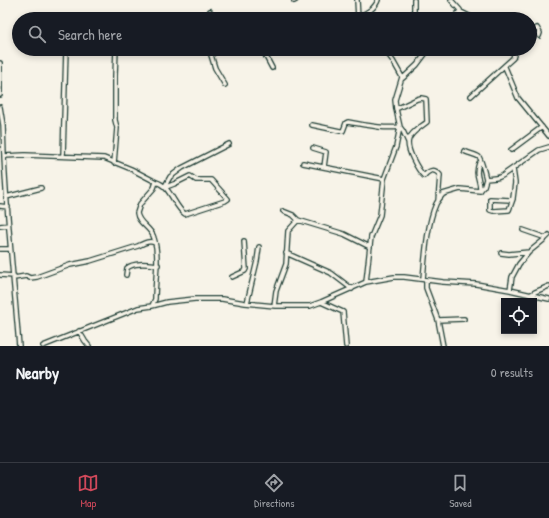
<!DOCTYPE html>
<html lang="en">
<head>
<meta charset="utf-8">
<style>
	:root { --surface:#171b24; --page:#20242c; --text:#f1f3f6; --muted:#9ea1a6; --line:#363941; --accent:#d1495b }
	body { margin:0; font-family:"Patrick Hand",sans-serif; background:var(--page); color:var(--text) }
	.controls { position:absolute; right:12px; bottom:12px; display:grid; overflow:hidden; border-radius:0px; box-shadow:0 2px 6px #0003 }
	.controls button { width:36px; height:36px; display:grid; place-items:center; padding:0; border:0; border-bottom:1px solid var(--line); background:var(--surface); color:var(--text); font:20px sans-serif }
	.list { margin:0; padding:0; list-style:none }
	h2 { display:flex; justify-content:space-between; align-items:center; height:52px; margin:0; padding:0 16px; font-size:17px }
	h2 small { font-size:13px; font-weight:400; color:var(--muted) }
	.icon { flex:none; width:22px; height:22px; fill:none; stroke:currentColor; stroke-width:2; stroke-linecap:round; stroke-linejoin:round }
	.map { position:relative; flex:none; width:549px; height:346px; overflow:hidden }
	.search { position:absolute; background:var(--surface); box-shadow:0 2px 6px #0003; left:12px; right:12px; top:12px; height:44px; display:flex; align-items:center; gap:10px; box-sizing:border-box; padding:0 14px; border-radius:22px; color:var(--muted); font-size:15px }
	.sheet { height:116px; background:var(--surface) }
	nav { display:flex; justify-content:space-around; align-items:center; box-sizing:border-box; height:56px; border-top:1px solid var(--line); background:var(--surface); font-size:11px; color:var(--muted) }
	nav a { display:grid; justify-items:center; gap:2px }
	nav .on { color:var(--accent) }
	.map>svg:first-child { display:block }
</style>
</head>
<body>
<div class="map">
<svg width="549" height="346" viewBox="0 0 549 346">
	<rect width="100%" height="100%" fill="#f7f3e8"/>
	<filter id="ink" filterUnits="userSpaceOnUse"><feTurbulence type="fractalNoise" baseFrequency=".025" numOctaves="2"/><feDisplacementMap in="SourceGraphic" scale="8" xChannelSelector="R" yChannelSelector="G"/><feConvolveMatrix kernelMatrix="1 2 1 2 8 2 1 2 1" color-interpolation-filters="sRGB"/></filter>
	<g filter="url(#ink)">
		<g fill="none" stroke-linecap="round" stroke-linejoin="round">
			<g stroke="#1f3d34" stroke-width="6">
				<path id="minor" d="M 357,0 L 358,19
					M 451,0 L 460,10 L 459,12
					M 294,1 L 296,0
					M 210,11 L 214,19
					M 358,17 C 366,13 375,9 378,0
					M 414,19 L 414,0
					M 454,19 L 457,14 L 461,12 L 475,19
					M 530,33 L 537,28 L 540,33 L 539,36
					M 220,49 L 211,55 L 215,68 L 225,85
					M 262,49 L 272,68
					M 404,51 L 407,49
					M 0,63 L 0,95
					M 505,67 L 518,98 L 549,136
					M 403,78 L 417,65 L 429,49
					M 471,96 L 513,58 L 514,55 L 511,49
					M 0,107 L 3,125 L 4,156
					M 396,109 L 417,99 L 421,98 L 426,99 L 427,122 C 421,127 412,131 409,139 C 405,148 418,170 424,176 C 429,170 434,168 440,175 L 438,201
					M 312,125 L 340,131 L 343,131 L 346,123 L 348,122 C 366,125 382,129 400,127 L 403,131 L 408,142
					M 313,148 L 326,152 L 324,167
					M 511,150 L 542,127
					M 464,151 C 468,153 476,155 479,157 C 481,158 485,175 486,179
					M 63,156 L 66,49
					M 114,163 L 117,128 L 115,120 L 115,76 L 116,49
					M 303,163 L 384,179
					M 479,163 C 474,177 481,179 480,191
					M 513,169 L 515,183 L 513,198 L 513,199 L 510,200 L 490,199 L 490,210 L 493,211 L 509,210 L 513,199
					M 156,182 C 171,186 174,207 185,214 L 225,201 L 228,199 L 211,180 L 196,180 L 190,176 L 174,184 L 166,187 L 162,185
					M 165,186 L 170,177 L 182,168 L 229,144
					M 6,197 L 41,188
					M 0,206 L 8,207
					M 283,211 L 293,215 L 298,220 L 344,234 L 370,247
					M 0,226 L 8,225
					M 523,230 L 546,238
					M 0,249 L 10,249
					M 286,253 L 331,273 L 352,289
					M 501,253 L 509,254 L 529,252
					M 0,275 L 14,276
					M 126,275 L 127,268 C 134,262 148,264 158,265
					M 232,277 L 245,271 L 246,269 L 244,241
					M 14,278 L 26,276 L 30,278 L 37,277 L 70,265 L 90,261 L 138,246 C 144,243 149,240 155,243
					M 423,279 C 425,257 427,224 436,204 C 438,200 441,197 443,194 L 460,189 L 480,191 L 484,186 L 486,179 C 494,178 500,179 506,173 L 539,150 L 549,147
					M 426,280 L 426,288 L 438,320 L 443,346
					M 366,282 L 371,237 L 380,215 L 384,179 L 396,147 L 400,127 L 396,109 L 395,100 L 402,77 L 393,61 L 384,49
					M 510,290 L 512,277 L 519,264 L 529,252 L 545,239 L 549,235
					M 530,295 L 535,292 L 549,286
					M 321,302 L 343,312 L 346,346
					M 247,303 L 257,261 L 259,247
					M 274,306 L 276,291 L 286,264 L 288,231 L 298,220
					M 438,320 L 464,319
					M 79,331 L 85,341 L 89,346
					M 19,346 C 14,283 7,219 4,156 L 25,155 L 104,158 L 131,169 L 156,182 L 154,188 L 140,204 L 137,213 C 138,224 151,227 154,238 C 160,258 155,278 155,299 L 152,306
					M 43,346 L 138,308 L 152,306 L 167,302 L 195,299 L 222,299 L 245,303 L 275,306 L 310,306 L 321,302 L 366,282 L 394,277 L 404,277 L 443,282 L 476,284 L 510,290 L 549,299"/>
			</g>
			<use href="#minor" stroke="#f7f3e8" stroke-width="3.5"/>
		</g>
	</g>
</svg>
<div class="controls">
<button><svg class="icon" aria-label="locate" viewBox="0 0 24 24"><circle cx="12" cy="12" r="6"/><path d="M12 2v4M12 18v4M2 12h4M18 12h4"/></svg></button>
</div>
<div class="search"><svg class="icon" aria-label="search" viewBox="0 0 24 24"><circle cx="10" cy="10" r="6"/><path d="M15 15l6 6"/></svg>Search here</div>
</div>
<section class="sheet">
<h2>Nearby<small>0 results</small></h2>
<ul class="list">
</ul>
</section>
<nav>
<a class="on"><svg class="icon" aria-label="map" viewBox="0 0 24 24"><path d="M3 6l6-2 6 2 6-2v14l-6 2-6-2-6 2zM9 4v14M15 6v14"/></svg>Map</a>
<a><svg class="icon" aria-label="directions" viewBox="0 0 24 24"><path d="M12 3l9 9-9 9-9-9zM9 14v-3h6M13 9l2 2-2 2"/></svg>Directions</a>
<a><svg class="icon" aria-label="saved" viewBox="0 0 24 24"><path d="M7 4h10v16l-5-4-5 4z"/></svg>Saved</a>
</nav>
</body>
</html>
